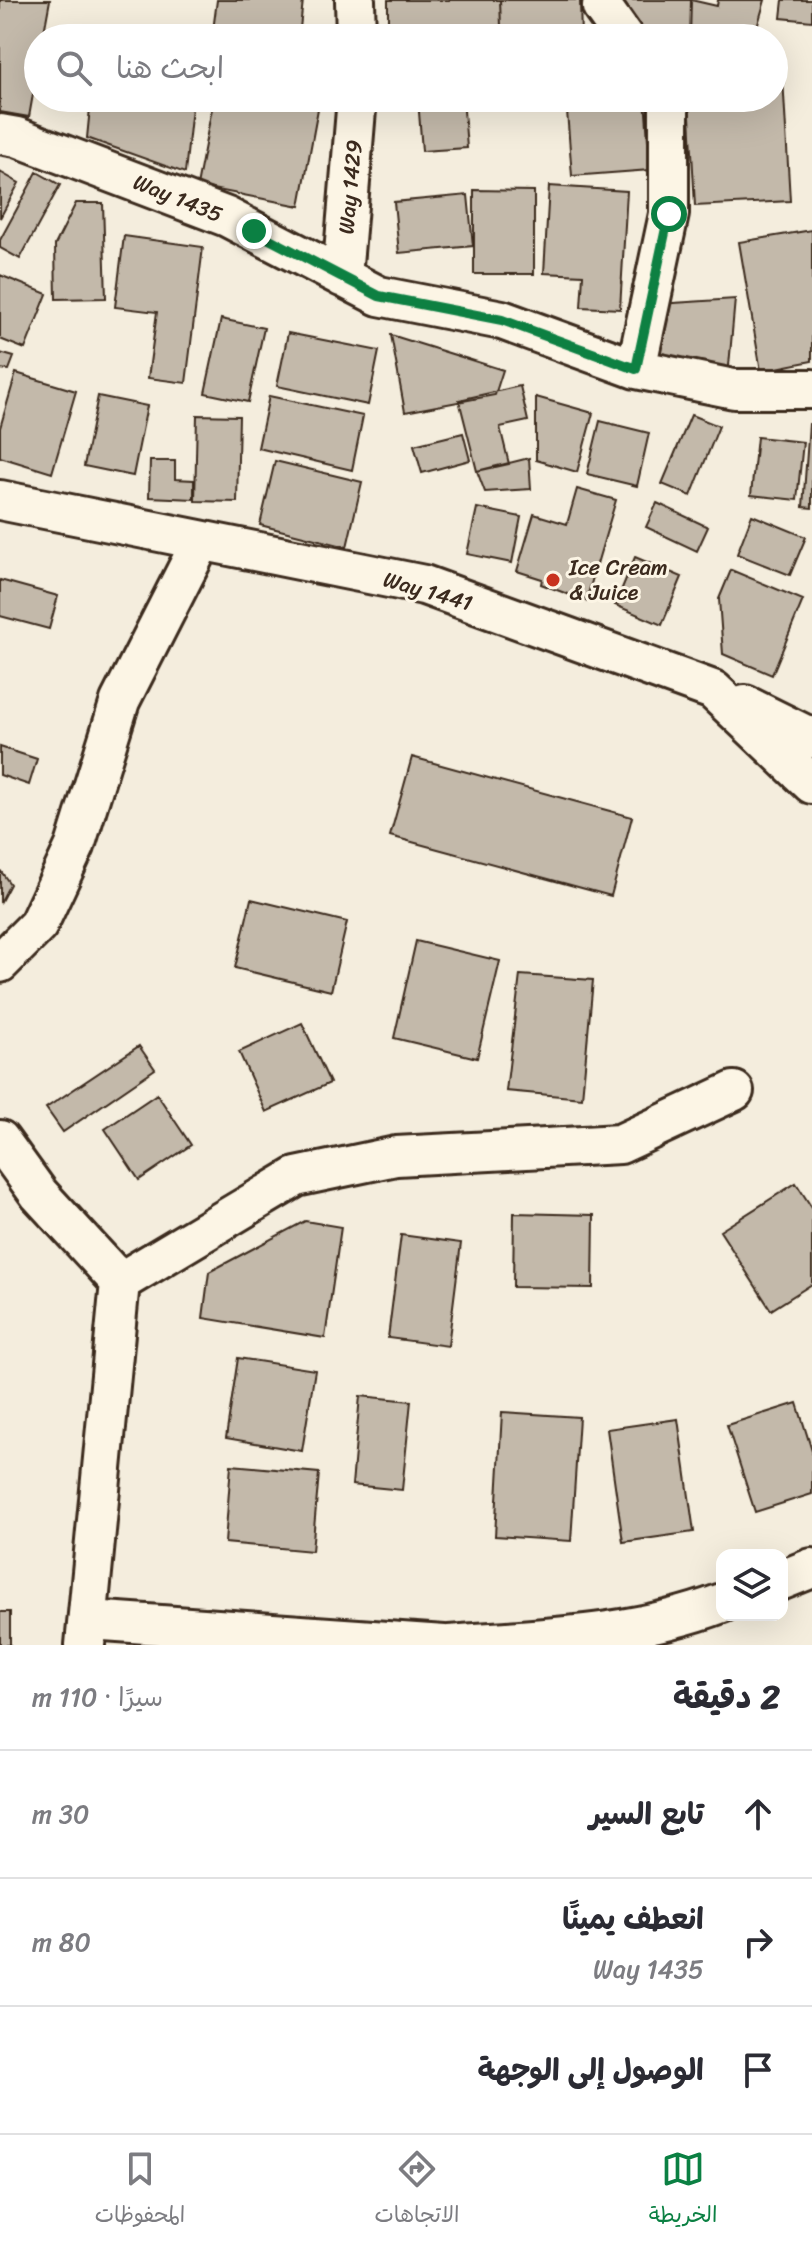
<!DOCTYPE html>
<html lang="ar">
<head>
<meta charset="utf-8">
<style>
	:root { --surface:#fff; --page:#f7f7f7; --text:#2b2b33; --muted:#7c7c81; --line:#e1e1e2; --accent:#0b8043 }
	body { margin:0; font-family:Sriracha,"Playpen Sans Arabic",sans-serif; background:var(--page); color:var(--text); direction:rtl }
	.controls { position:absolute; right:24px; bottom:24px; display:grid; overflow:hidden; border-radius:16px; box-shadow:0 8px 32px #0002 }
	.controls button { width:72px; height:72px; display:grid; place-items:center; padding:0; border:0; border-bottom:2px solid var(--line); background:var(--surface); color:var(--text); font:40px sans-serif }
	.stop { position:absolute; width:24px; height:24px; margin:-18px; border:6px solid #0b8043; border-radius:50%; background:#fff }
	.stop.end { background:#0b8043; border-color:#fff; box-shadow:0 2px 8px #0008 }
	.list { margin:0; padding:0; list-style:none }
	h2 { display:flex; justify-content:space-between; align-items:center; height:104px; margin:0; padding:0 32px; font-size:34px }
	h2 small { font-size:26px; font-weight:400; color:var(--muted) }
	.list li { display:grid; grid-template-columns:52px 1fr auto; gap:24px; align-items:center; box-sizing:border-box; height:128px; padding:0 32px; border-top:2px solid var(--line) }
	.list b { display:block; font-size:30px; white-space:nowrap }
	.list p { margin:0; font-size:26px; white-space:nowrap; color:var(--muted) }
	.list em { font-size:26px; font-style:normal; color:var(--muted) }
	.icon { flex:none; width:44px; height:44px; fill:none; stroke:currentColor; stroke-width:2; stroke-linecap:round; stroke-linejoin:round }
	.map { position:relative; flex:none; width:812px; height:1645px; overflow:hidden; direction:ltr }
	.search { position:absolute; background:var(--surface); box-shadow:0 8px 32px #0002; left:24px; right:24px; top:24px; height:88px; display:flex; align-items:center; gap:20px; box-sizing:border-box; padding:0 28px; border-radius:44px; color:var(--muted); font-size:30px }
	.sheet { height:488px; background:var(--surface) }
	nav { display:flex; justify-content:space-around; align-items:center; box-sizing:border-box; height:112px; border-top:2px solid var(--line); background:var(--surface); font-size:22px; color:var(--muted) }
	nav a { display:grid; justify-items:center; gap:4px }
	nav .on { color:var(--accent) }
	.map>svg:first-child { display:block }
</style>
</head>
<body>
<div class="map">
<svg width="812" height="1645" viewBox="0 0 812 1645">
	<rect width="100%" height="100%" fill="#f4eddd"/>
	<filter id="ink" filterUnits="userSpaceOnUse"><feTurbulence type="fractalNoise" baseFrequency=".0125" numOctaves="2"/><feDisplacementMap in="SourceGraphic" scale="16" xChannelSelector="R" yChannelSelector="G"/><feConvolveMatrix kernelMatrix="1 2 1 2 8 2 1 2 1" color-interpolation-filters="sRGB"/></filter>
	<g filter="url(#ink)">
		<path fill="#c3b9aa" stroke="#3b2a1e" stroke-width="2" d="M 0,0 L 50,0 L 43,38 L 38,38 L 38,66 L 29,117 L 0,112 Z
			M 217,0 L 303,0 L 299,38 L 212,38 Z
			M 388,0 L 500,0 L 501,26 L 388,27 Z
			M 500,0 L 580,0 L 581,38 L 461,38 L 461,26 L 501,26 Z
			M 617,0 L 691,0 L 690,38 L 632,38 Z
			M 691,0 L 717,6 L 718,0 L 765,0 L 754,38 L 690,38 Z
			M 783,0 L 812,0 L 812,21 L 781,18 Z
			M 99,26 L 199,38 L 98,38 Z
			M 774,77 L 783,77 L 790,201 L 695,206 L 689,98 L 774,98 Z
			M 91,98 L 193,98 L 185,173 L 87,138 Z
			M 214,98 L 320,98 L 300,206 L 197,186 Z
			M 463,98 L 467,148 L 422,151 L 418,99 Z
			M 566,98 L 645,98 L 650,170 L 572,176 Z
			M 0,172 L 19,183 L 0,218 Z
			M 37,172 L 60,185 L 20,259 L 0,248 L 0,240 Z
			M 549,186 L 627,191 L 620,309 L 581,307 L 583,275 L 544,273 Z
			M 474,190 L 534,191 L 534,274 L 474,274 Z
			M 468,195 L 473,246 L 399,253 L 394,202 Z
			M 76,203 L 103,203 L 106,298 L 56,299 L 55,245 Z
			M 812,230 L 812,361 L 761,371 L 739,242 Z
			M 124,236 L 203,247 L 186,383 L 148,378 L 157,312 L 115,307 Z
			M 0,275 L 47,294 L 25,349 L 0,339 Z
			M 735,299 L 728,377 L 656,363 L 658,304 Z
			M 221,319 L 264,328 L 248,402 L 205,393 Z
			M 288,333 L 379,351 L 368,405 L 277,386 Z
			M 391,335 L 503,370 L 495,395 L 405,412 Z
			M 0,353 L 14,357 L 9,370 L 0,369 Z
			M 16,373 L 76,391 L 52,473 L 0,457 L 0,428 Z
			M 520,386 L 528,421 L 500,427 L 509,464 L 477,471 L 459,400 Z
			M 98,396 L 147,406 L 133,476 L 84,466 Z
			M 269,396 L 363,416 L 352,470 L 258,448 Z
			M 536,397 L 593,413 L 577,472 L 536,460 Z
			M 197,415 L 239,416 L 237,502 L 195,501 Z
			M 691,415 L 719,426 L 691,496 L 662,484 Z
			M 600,421 L 649,433 L 637,486 L 587,474 Z
			M 809,424 L 812,424 L 812,508 L 803,507 Z
			M 463,433 L 470,460 L 422,473 L 414,445 Z
			M 757,437 L 803,442 L 797,500 L 751,495 Z
			M 529,458 L 531,489 L 485,492 L 477,471 Z
			M 150,461 L 175,461 L 175,479 L 194,480 L 194,499 L 149,497 Z
			M 275,461 L 362,482 L 347,547 L 260,525 Z
			M 577,489 L 616,500 L 586,601 L 541,584 L 542,579 L 517,571 L 534,514 L 567,524 Z
			M 657,503 L 708,527 L 697,551 L 646,527 Z
			M 477,508 L 521,517 L 512,563 L 467,554 Z
			M 752,515 L 806,537 L 790,575 L 737,554 Z
			M 635,557 L 682,577 L 662,625 L 615,605 Z
			M 731,570 L 803,600 L 772,675 L 723,654 L 719,599 Z
			M 0,580 L 58,596 L 49,629 L 0,616 Z
			M 0,747 L 37,759 L 29,785 L 0,775 Z
			M 412,757 L 632,817 L 611,896 L 390,836 Z
			M 0,870 L 10,884 L 0,903 Z
			M 251,899 L 347,922 L 331,991 L 235,968 Z
			M 416,941 L 500,961 L 477,1058 L 394,1038 Z
			M 520,975 L 593,980 L 582,1098 L 506,1091 Z
			M 302,1023 L 330,1083 L 266,1112 L 239,1052 Z
			M 139,1046 L 155,1069 L 63,1132 L 46,1108 Z
			M 157,1094 L 191,1145 L 139,1180 L 105,1129 Z
			M 796,1183 L 812,1208 L 812,1284 L 771,1310 L 720,1231 Z
			M 514,1213 L 594,1215 L 593,1288 L 513,1287 Z
			M 305,1221 L 341,1227 L 325,1338 L 203,1318 L 209,1272 Z
			M 401,1235 L 461,1243 L 448,1346 L 388,1338 Z
			M 238,1358 L 315,1370 L 302,1451 L 226,1438 Z
			M 360,1396 L 411,1401 L 402,1490 L 352,1485 Z
			M 797,1403 L 812,1451 L 812,1494 L 755,1512 L 727,1425 Z
			M 502,1412 L 579,1417 L 571,1541 L 495,1536 Z
			M 678,1419 L 694,1532 L 623,1542 L 607,1429 Z
			M 231,1465 L 319,1473 L 312,1551 L 225,1543 Z
			M 0,1612 L 10,1612 L 10,1645 L 0,1645 Z"/>
		<g fill="none" stroke-linecap="round" stroke-linejoin="round">
			<g stroke="#3b2a1e" stroke-width="44">
				<path id="minor" d="M 355,0 L 356,38
					M 603,0 L 602,7 L 624,38
					M 0,134 L 17,137 L 227,217 L 379,296 L 502,320 L 636,369 L 734,389 L 812,389
					M 342,277 L 357,98
					M 636,369 L 669,214 L 669,98
					M 0,500 L 424,585 L 713,690 L 812,784
					M 745,705 L 812,738
					M 0,963 L 38,925 L 75,846 L 120,701 L 201,542
					M 0,1140 L 39,1194 L 120,1282
					M 782,1580 L 812,1568
					M 90,1620 L 444,1645
					M 85,1645 L 120,1282 L 296,1177 L 396,1156 L 620,1144 L 734,1091
					M 449,1645 C 541,1638 635,1636 722,1603"/>
			</g>
			<use href="#minor" stroke="#fcf5e5" stroke-width="38"/>
		</g>
	</g>
	<g fill="none" stroke-linecap="round" stroke-linejoin="round" filter="url(#ink)">
		<path stroke="#0b8043" stroke-width="10" d="M 254,231 L 379,296 L 502,320 L 636,369 L 669,214"/>
	</g>
	<circle fill="#c8321e" stroke="#fcf5e5" stroke-width="3" cx="553" cy="580" r="8"/>
	<g text-anchor="middle" dominant-baseline="central" stroke-width="6" stroke-linejoin="round" paint-order="stroke">
		<g font-size="22" fill="#3b2a1e" stroke="#fcf5e5">
			<text transform="translate(350 187) rotate(-85)">Way 1429</text>
			<text transform="translate(178 198) rotate(22)">Way 1435</text>
			<text transform="translate(428 591) rotate(16)">Way 1441</text>
		</g>
		<g font-size="22" fill="#3b2a1e" stroke="#fcf5e5" text-anchor="start">
			<text x="569" y="567">Ice Cream<tspan x="569" dy="25">&amp; Juice</tspan></text>
		</g>
	</g>
</svg>
<div class="controls">
<button><svg class="icon" aria-label="layers" viewBox="0 0 24 24"><path d="M12 4l9 5-9 5-9-5zM3 14l9 5 9-5"/></svg></button>
</div>
<div class="stop" style="left:669px;top:214px"></div>
<div class="stop end" style="left:254px;top:231px"></div>
<div class="search"><svg class="icon" aria-label="search" viewBox="0 0 24 24"><circle cx="10" cy="10" r="6"/><path d="M15 15l6 6"/></svg>ابحث هنا</div>
</div>
<section class="sheet">
<h2>2 دقيقة<small>سيرًا · 110 m</small></h2>
<ul class="list">
<li><svg class="icon" aria-label="ahead" viewBox="0 0 24 24"><path d="M12 20V5M6 11l6-6 6 6"/></svg><div><b>تابع السير</b></div><em>30 m</em></li>
<li><svg class="icon" aria-label="right" viewBox="0 0 24 24"><path d="M7 20v-9h11M14 6l5 5-5 5"/></svg><div><b>انعطف يمينًا</b><p>Way 1435</p></div><em>80 m</em></li>
<li><svg class="icon" aria-label="arrive" viewBox="0 0 24 24"><path d="M6 21V4h12l-3 4 3 4H6"/></svg><div><b>الوصول إلى الوجهة</b></div></li>
</ul>
</section>
<nav>
<a class="on"><svg class="icon" aria-label="map" viewBox="0 0 24 24"><path d="M3 6l6-2 6 2 6-2v14l-6 2-6-2-6 2zM9 4v14M15 6v14"/></svg>الخريطة</a>
<a><svg class="icon" aria-label="directions" viewBox="0 0 24 24"><path d="M12 3l9 9-9 9-9-9zM9 14v-3h6M13 9l2 2-2 2"/></svg>الاتجاهات</a>
<a><svg class="icon" aria-label="saved" viewBox="0 0 24 24"><path d="M7 4h10v16l-5-4-5 4z"/></svg>المحفوظات</a>
</nav>
</body>
</html>
